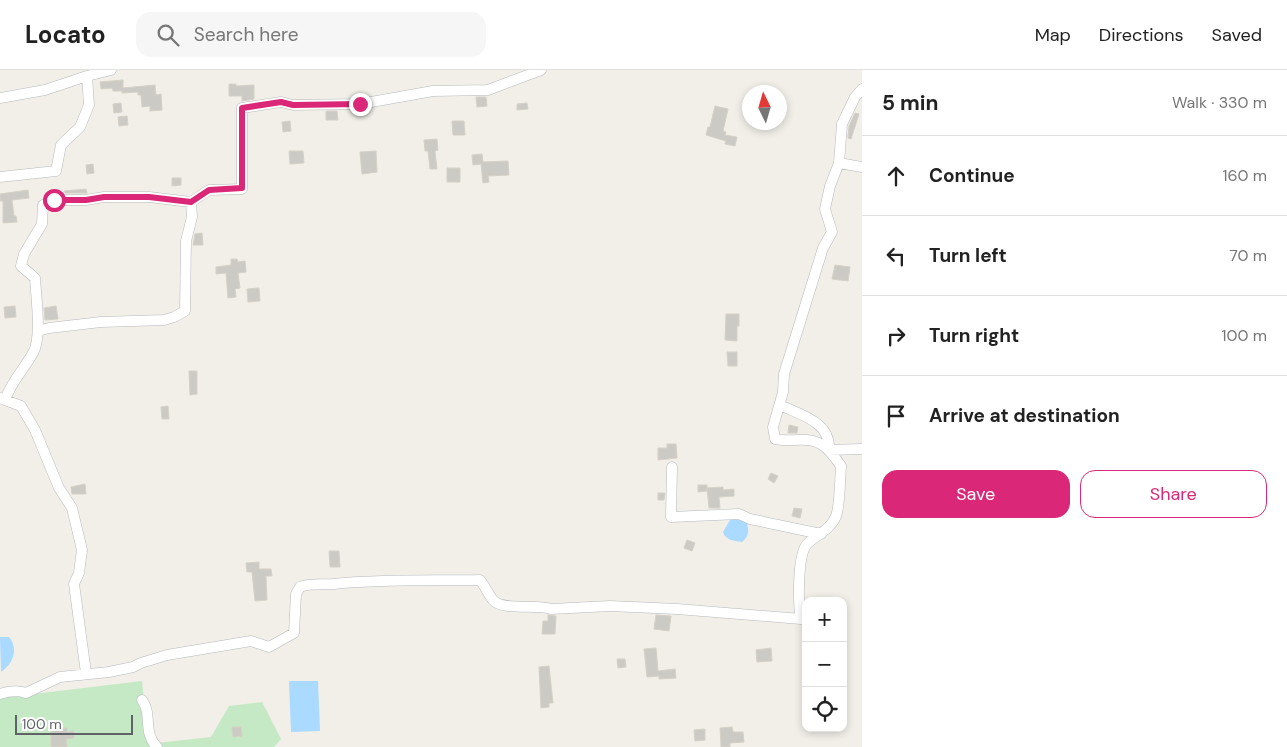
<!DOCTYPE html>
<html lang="en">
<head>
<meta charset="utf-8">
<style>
	:root { --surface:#fff; --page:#f6f6f6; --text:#222; --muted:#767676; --line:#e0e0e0; --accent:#db2777 }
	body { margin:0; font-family:"DM Sans",sans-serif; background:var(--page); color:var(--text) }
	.controls { position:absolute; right:15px; bottom:15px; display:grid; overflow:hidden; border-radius:10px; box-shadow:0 2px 8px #0003 }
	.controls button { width:45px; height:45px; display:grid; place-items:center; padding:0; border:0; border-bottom:1px solid var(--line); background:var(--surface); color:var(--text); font:25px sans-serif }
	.compass { position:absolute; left:742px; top:15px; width:45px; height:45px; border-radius:50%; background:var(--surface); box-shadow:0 2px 8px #0003; rotate:355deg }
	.scale { position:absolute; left:15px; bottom:12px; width:118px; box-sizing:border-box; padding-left:5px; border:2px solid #5f6368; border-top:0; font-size:14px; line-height:18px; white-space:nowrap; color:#5f6368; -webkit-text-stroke:4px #fff; paint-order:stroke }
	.stop { position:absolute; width:15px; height:15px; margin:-11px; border:4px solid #db2777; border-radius:50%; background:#fff }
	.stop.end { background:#db2777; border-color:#fff; box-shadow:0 1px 5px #0008 }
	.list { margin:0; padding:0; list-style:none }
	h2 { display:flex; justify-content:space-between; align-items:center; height:65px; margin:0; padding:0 20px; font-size:21px }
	h2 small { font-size:16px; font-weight:400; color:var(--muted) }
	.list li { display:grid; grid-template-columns:32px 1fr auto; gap:15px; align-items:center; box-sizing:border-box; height:80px; padding:0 20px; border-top:1px solid var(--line) }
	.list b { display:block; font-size:19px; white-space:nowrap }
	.list em { font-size:16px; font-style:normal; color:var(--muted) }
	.actions { display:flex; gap:10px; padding:15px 20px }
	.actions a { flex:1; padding:11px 0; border:1px solid var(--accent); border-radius:15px; text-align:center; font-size:18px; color:var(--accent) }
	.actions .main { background:var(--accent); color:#fff }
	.icon { flex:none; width:28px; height:28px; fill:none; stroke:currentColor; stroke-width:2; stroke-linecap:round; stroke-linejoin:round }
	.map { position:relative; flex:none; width:862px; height:677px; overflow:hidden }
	header { display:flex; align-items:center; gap:30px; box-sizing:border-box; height:70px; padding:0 25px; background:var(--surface); border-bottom:1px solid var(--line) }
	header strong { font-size:24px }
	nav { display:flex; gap:28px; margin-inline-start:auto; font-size:18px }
	.search { width:350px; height:45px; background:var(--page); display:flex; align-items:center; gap:12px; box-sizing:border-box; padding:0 18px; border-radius:15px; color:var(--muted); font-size:19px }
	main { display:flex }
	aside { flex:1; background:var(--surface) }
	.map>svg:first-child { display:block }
</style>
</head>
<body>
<header>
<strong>Locato</strong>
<div class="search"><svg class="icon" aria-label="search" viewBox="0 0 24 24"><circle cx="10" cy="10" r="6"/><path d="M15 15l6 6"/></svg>Search here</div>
<nav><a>Map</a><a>Directions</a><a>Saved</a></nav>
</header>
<main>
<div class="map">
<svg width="862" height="677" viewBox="0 0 862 677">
	<rect width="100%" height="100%" fill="#f1efe8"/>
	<path fill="#c5e8c5" d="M 142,611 L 148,674 L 211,667 L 229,636 L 262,632 L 281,669 L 274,677 L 0,677 L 0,628 Z"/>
	<path fill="#aadaff" d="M 735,447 L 746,450 C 749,460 750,465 742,472 C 735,471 725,470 723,462 L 730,450 Z
		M 0,567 L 9,567 C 19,579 13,594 1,602 Z
		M 289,611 L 318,611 L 320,661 L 291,662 Z"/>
	<path fill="#cccac5" stroke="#d6d1c6" d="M 123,10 L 123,18 L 155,15 L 156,25 L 161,24 L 162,40 L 150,41 L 150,36 L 142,37 L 141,25 L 138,25 L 138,22 L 122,23 L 122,21 L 113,21 L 112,18 L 101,19 L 100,12 Z
		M 229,14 L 236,14 L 236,16 L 254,15 L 254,29 L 242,31 L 242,26 L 229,26 Z
		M 476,27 L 486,27 L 487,36 L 477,37 Z
		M 121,33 L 122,42 L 114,43 L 113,34 Z
		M 527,33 L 528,39 L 517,40 L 517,34 Z
		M 715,36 L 728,39 L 723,61 L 726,62 L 725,65 L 737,67 L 735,76 L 725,74 L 726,71 L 706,65 L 708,57 L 710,57 Z
		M 326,41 L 337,41 L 338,50 L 326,50 Z
		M 855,43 L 859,44 L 851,69 L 848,68 L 849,56 Z
		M 127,46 L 128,55 L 119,56 L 118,47 Z
		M 290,51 L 291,61 L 283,62 L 282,52 Z
		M 452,51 L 464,51 L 465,65 L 453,65 Z
		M 437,69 L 438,80 L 435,81 L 437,99 L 430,99 L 428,81 L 425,81 L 424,70 Z
		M 289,81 L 303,81 L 304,93 L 290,94 Z
		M 376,81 L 377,102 L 362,104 L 360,82 Z
		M 482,84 L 483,92 L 508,91 L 509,105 L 488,106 L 489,112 L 483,113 L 481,94 L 473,95 L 472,85 Z
		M 93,94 L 94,103 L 87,104 L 86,95 Z
		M 447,98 L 460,98 L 460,112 L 447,112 Z
		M 172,108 L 181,108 L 181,115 L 172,116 Z
		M 86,119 L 87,123 L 65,123 L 64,121 Z
		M 28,120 L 29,128 L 12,130 L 14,146 L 16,146 L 17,152 L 3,153 L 3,131 L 0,131 L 0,124 Z
		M 202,163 L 203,175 L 193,175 L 195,164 Z
		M 231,189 L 237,189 L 238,192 L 245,191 L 246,202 L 238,203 L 240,218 L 235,219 L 236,227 L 228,228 L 226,203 L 216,204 L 216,197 L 231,195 Z
		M 835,195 L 850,197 L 848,211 L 832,209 Z
		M 259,218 L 260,231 L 248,232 L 247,219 Z
		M 15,236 L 16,247 L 5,248 L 4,237 Z
		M 56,236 L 58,249 L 45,250 L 44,238 Z
		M 726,244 L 739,244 L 739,256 L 737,256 L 737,271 L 725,270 Z
		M 727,282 L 737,282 L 737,296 L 728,296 Z
		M 189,301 L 197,301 L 197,324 L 190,325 Z
		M 168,336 L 169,349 L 162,349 L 161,337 Z
		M 789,355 L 798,357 L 797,363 L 788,363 Z
		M 667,374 L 676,374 L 677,388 L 658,390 L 658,378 L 667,378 Z
		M 771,403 L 778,406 L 774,413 L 768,409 Z
		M 85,414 L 86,424 L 72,424 L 71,417 Z
		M 698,415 L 707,415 L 707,421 L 698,422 Z
		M 723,417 L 723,420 L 734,419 L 734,426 L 719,427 L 720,438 L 709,438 L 707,418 Z
		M 658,423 L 665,423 L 664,430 L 658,430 Z
		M 794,438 L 802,439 L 800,448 L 792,446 Z
		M 687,470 L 695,473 L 692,481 L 684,478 Z
		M 329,481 L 339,481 L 340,497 L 330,497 Z
		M 259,492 L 259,499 L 271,499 L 272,506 L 266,506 L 267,530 L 255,531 L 252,502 L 247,502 L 246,493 Z
		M 548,545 L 556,546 L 555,564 L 542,564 L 543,551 L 548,551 Z
		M 656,545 L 671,546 L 669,561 L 654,559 Z
		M 656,578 L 658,601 L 675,599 L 676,608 L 659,609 L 659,606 L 647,607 L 644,579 Z
		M 771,578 L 772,591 L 757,592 L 756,580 Z
		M 617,589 L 625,589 L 626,597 L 618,598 Z
		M 549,596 L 553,633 L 549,633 L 549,637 L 541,638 L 539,597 Z
		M 232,657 L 241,657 L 242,666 L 233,667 Z
		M 732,657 L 733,662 L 743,662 L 744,672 L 730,673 L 730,677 L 721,677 L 720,658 Z
		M 67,658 L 67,662 L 74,661 L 74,668 L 66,669 L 67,677 L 51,677 L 51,660 Z
		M 705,659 L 705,670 L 695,671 L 694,660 Z"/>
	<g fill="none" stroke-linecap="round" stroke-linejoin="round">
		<g stroke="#b5b8bc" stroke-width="11">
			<path id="minor" d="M 0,28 L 45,20 L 87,6
				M 839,93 L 862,97
				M 0,107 L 56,101 L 61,75 L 80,57 L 89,35 L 87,6 L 111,0
				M 38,261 L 49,258 L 101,252 L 164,250 L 174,247 L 185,241 L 186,171 L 192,147 L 191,132
				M 0,328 L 5,330 C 11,312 24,299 33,283 C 42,268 36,226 35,208 L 21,196 L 24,184 L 42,154 L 43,135 L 54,130 L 86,130 L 104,127 L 149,127 L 191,132 L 209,120 L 242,119 L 242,38 L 281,32 L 293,35 L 360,34 L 433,21 L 488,20 L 541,0
				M 5,330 L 21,336 L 35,360 L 59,418 L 72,438 L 82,480 L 79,503 L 74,514 L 86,603
				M 780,335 C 801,345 831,352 829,380 L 862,379
				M 672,397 L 671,447 L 739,444 L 750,449 L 821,464
				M 0,624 C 9,621 17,620 26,623 L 60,607 L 109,602 L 133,597 L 141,593 L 167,585 L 251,571 L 269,577 L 294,563 L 296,524 L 300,517 C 310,513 322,515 334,514 C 383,509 431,511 480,510 C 485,516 488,524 493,530 C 502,541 537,534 551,539 L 610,536 L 677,539 L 801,549 C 798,534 797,483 808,473 C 817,465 832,458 836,446 C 840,436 840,408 841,396 C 827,376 820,368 795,370 C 788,370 782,371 775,369 L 773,357 L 783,322 L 784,304 L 823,178 L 832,162 L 825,139 L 830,116 L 839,93 L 842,54 L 855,27 L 862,19
				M 142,630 C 153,645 142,662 157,677"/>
		</g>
		<use href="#minor" stroke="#fff" stroke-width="10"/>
	</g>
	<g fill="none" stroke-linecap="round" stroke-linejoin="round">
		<path stroke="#db2777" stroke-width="6" d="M 54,130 L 86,130 L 104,127 L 149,127 L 191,132 L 209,120 L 242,118 L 242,38 L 281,32 L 293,35 L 360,34"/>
	</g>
</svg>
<div class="controls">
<button>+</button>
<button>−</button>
<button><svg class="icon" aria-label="locate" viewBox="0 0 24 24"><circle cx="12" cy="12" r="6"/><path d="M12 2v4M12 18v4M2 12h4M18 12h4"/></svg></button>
</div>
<svg class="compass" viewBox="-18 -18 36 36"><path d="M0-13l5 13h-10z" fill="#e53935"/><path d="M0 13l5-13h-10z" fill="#767676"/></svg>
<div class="scale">100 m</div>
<div class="stop" style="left:54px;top:130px"></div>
<div class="stop end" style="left:360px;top:34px"></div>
</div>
<aside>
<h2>5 min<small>Walk · 330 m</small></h2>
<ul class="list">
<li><svg class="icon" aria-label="ahead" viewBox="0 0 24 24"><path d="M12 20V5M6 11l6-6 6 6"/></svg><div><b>Continue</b></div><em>160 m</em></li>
<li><svg class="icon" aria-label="left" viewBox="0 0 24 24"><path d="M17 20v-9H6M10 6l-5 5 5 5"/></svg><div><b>Turn left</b></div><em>70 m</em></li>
<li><svg class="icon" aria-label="right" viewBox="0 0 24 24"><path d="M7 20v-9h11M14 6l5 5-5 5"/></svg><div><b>Turn right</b></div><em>100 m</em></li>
<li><svg class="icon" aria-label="arrive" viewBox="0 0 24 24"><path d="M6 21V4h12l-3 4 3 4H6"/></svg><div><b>Arrive at destination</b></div></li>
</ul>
<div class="actions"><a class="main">Save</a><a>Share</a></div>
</aside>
</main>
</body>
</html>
